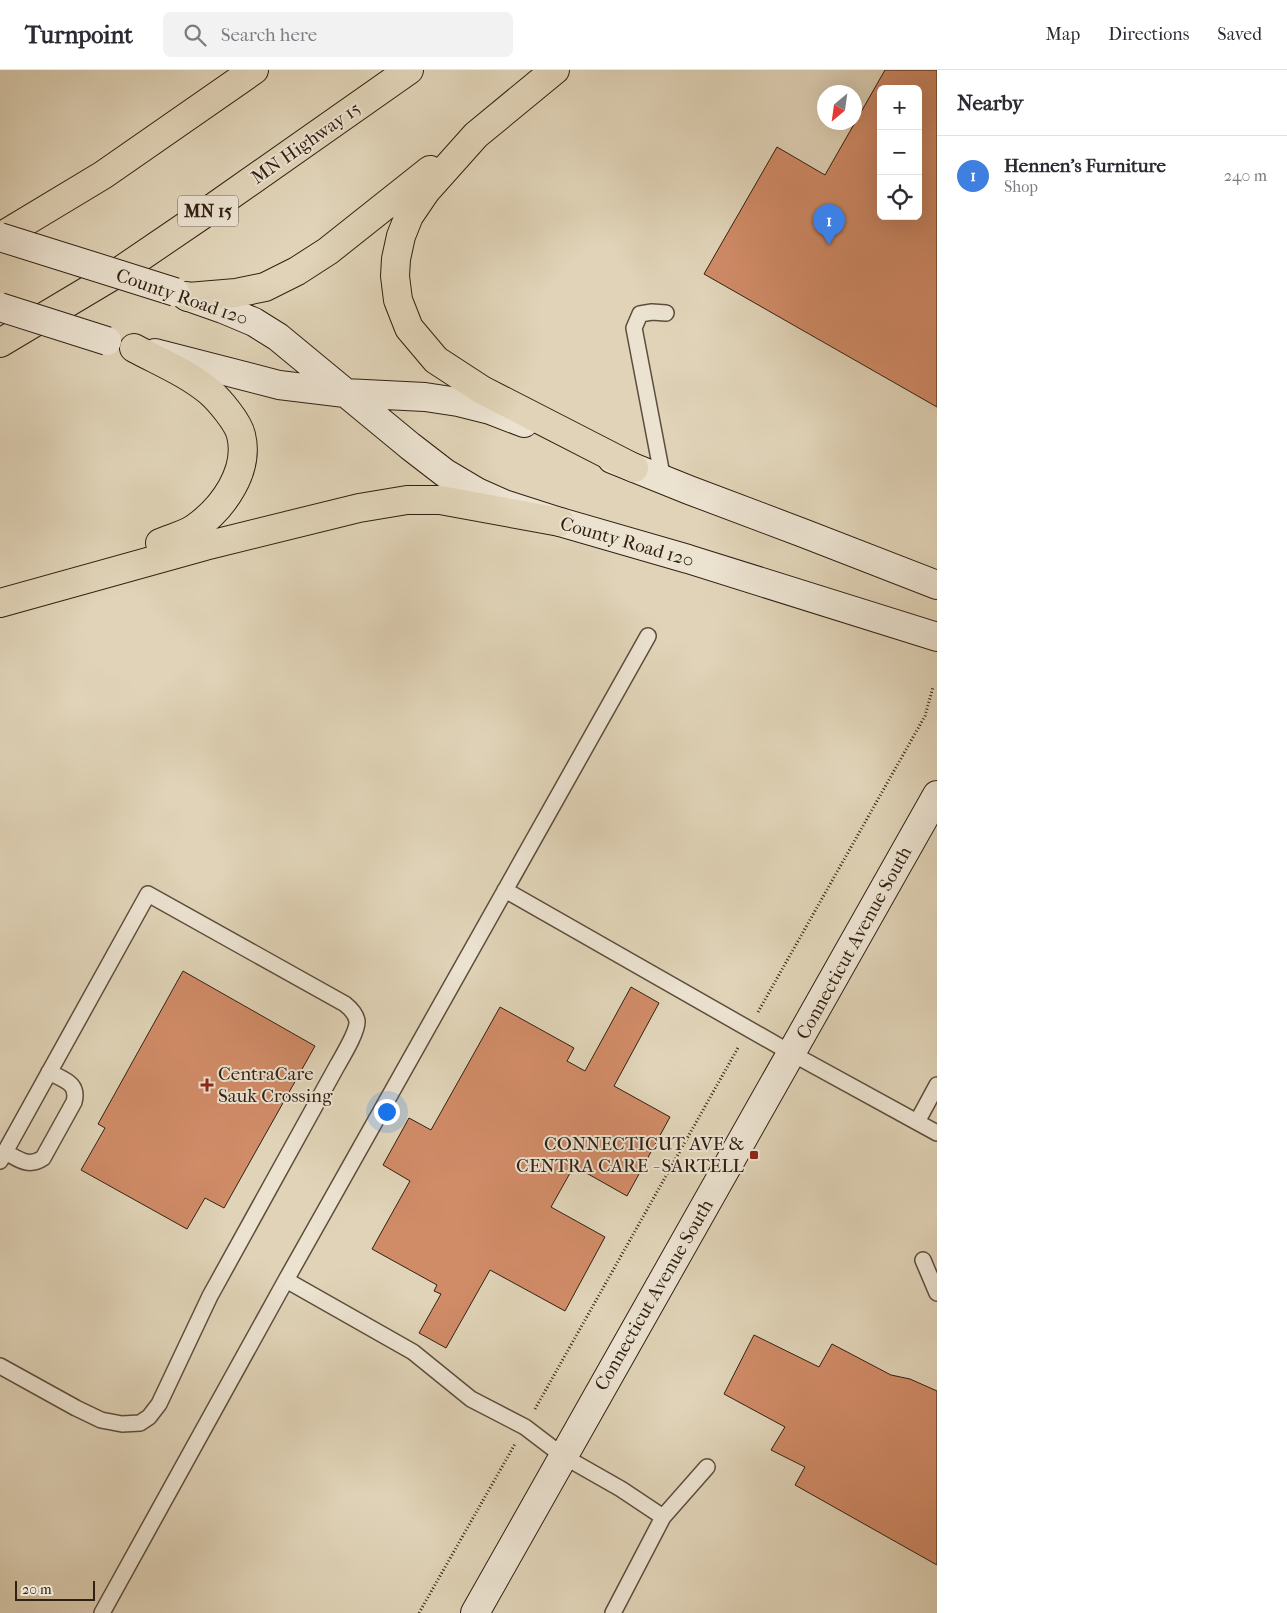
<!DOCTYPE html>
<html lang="en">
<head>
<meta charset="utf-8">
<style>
	:root { --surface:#fff; --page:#f2f2f3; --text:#2b2b33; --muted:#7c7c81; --line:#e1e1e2; --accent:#111827 }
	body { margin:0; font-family:"IM FELL French Canon",serif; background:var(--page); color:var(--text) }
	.controls { position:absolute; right:15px; top:15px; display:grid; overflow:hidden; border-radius:8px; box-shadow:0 5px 20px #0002 }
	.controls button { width:45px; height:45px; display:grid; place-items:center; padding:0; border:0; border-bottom:1px solid var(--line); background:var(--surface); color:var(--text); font:25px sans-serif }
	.compass { position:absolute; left:817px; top:15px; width:45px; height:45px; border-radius:50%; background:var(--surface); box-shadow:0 5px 20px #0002; rotate:209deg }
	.scale { position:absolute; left:15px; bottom:12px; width:80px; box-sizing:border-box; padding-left:5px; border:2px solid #322012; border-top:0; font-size:14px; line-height:18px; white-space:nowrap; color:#322012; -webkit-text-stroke:4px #ebe2d0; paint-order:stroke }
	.you { position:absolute; left:386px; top:1041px; width:18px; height:18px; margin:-12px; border:4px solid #fff; border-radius:50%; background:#1a73e8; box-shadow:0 0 0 8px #1a73e833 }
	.badge { display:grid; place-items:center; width:32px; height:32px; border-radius:50%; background:var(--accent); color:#fff; font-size:16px; font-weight:700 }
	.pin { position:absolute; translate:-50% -41px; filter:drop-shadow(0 1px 2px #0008) }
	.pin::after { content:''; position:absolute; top:26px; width:18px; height:15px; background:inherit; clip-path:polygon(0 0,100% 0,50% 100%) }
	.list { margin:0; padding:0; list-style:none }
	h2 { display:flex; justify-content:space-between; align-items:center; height:65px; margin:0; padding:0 20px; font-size:21px }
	h2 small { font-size:16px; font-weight:400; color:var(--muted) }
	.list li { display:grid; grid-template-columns:32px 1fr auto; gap:15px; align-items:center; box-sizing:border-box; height:80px; padding:0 20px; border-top:1px solid var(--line) }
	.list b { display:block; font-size:19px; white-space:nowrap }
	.list p { margin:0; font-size:16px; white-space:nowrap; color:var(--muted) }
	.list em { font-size:16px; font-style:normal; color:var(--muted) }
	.icon { flex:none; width:28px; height:28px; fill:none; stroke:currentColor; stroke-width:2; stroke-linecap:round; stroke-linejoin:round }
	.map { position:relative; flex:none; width:937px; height:1543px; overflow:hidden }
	header { display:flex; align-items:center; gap:30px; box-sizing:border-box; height:70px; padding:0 25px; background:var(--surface); border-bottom:1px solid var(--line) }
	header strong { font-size:24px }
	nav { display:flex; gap:28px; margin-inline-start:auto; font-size:18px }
	.search { width:350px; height:45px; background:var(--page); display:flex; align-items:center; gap:12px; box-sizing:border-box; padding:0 18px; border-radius:8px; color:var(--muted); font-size:19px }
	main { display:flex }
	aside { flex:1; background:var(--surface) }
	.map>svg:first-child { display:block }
</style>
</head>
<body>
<header>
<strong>Turnpoint</strong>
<div class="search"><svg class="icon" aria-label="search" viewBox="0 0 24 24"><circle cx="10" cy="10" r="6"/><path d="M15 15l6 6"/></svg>Search here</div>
<nav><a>Map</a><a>Directions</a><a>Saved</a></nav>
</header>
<main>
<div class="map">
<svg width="937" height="1543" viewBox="0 0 937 1543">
	<rect width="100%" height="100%" fill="#e0d3b7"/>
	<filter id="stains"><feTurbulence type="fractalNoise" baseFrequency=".004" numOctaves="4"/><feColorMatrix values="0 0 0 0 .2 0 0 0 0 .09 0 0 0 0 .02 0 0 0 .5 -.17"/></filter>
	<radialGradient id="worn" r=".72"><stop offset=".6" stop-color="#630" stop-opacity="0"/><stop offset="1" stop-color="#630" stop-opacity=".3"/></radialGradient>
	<path fill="#d08b67" stroke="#322012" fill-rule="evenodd" d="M 885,0 L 937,0 L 937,337 L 704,204 L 777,77 L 825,105 ZM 881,19 L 918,19 L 918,146 L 881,146 Z
		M 183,901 L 315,976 L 224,1138 L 205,1128 L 187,1159 L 81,1100 L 105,1058 L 98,1054 Z
		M 631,917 L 659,933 L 614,1016 L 670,1047 L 627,1126 L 574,1096 L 551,1137 L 605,1167 L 565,1241 L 490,1200 L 446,1278 L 419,1263 L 441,1224 L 434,1221 L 437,1215 L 372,1179 L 410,1111 L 383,1095 L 409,1048 L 431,1060 L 500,937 L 574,978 L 567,991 L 585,1001 Z
		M 754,1265 L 819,1297 L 832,1274 L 891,1305 L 910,1309 L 937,1321 L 937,1495 L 795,1415 L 805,1397 L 771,1380 L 785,1357 L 724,1324 Z"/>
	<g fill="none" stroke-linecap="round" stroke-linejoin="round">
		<g stroke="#5e4d3b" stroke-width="18">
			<path id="lane" d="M 663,410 L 634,258 L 640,244 L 652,242 L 666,243
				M 505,820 L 791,983 L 937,1063
				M 917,1052 L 937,1015
				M 5,1082 C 19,1089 28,1098 43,1088 L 74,1032 C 79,1013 64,1010 49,1002
				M 0,1091 L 148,824 L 345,934 C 350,938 356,944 357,951 C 358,961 342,987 337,996 L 210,1226 L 159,1334 L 149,1347 L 140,1353 L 122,1354 L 101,1350 L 76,1338 L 0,1296
				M 923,1190 L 937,1223
				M 286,1210 L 413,1282 L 471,1329 L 525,1357 L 563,1386 L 621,1419 L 663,1447 L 707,1397
				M 102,1543 L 286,1210 L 648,566
				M 613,1543 L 663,1447"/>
		</g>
		<g stroke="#322012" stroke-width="30">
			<path id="secondary" d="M 186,226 L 223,239 L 254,252 L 278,267 L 410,376 L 445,403 L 477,422 L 504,434 L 560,452 L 688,489 L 937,567
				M 155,283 L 279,315 L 345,323 L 425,327 L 458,332 L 490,340 L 524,353
				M 612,389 L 689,420 L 803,463 L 937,515
				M 475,1543 L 937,725"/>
		</g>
		<g stroke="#322012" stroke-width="30">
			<path id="highway" d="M 555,0 L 476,65 L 426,121 L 409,146 L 401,166 L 396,189 L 395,206 L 398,230 L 409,258 L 436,290 L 482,320 L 634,398
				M 0,167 L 103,105 L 254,0
				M 188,227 L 236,223 L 265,217 L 297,201 L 328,181 L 430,100
				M 0,273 L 114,205 L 211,139 L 409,0
				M 134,278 C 160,292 187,303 210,322 C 219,330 238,352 241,365 C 250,401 223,438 195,458 C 185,465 171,468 160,473
				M 0,533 L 205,476 L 359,438 L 407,430 L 440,430 L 560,452"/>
		</g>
		<path stroke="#322012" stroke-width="3" stroke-dasharray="1 2.5" stroke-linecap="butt" d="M 758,942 L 925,646 L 933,617
			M 535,1339 L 739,976
			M 419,1543 L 515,1374"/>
		<use href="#lane" stroke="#ebe2d0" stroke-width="15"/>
		<use href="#secondary" stroke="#ebe2d0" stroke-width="28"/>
		<use href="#highway" stroke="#e0d3b7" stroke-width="28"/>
		<g stroke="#322012" stroke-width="30" stroke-linecap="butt">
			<path id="secondary-bridge" d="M 0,167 L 175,222
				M 0,237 L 107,271"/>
		</g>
		<use href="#secondary-bridge" stroke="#ebe2d0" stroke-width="28"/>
	</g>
	<g fill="#8f2418" stroke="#ebe2d0" stroke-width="2">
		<path d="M204.5 1007.5h5v5h5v5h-5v5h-5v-5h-5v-5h5z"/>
		<rect x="749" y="1080" width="10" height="10" rx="2.5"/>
	</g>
	<g text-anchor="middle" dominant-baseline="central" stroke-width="4" stroke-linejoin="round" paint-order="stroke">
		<rect fill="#ebe2d0" stroke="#6a5a4b" stroke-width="1" x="178" y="125.5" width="60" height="31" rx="4"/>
		<g font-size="18" font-weight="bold" fill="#322012">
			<text x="208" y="141">MN 15</text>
		</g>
		<g font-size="19" fill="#322012" stroke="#ebe2d0">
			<text transform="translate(306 73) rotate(-35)">MN Highway 15</text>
			<text transform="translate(182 227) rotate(19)">County Road 120</text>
			<text transform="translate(627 472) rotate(16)">County Road 120</text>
			<text transform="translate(854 873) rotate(-61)">Connecticut Avenue South</text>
			<text transform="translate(654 1225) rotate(-60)">Connecticut Avenue South</text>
		</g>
		<g font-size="19" fill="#322012" stroke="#ebe2d0" text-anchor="start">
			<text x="218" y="1004">CentraCare<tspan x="218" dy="22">Sauk Crossing</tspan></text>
			<text x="744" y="1074" text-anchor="end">CONNECTICUT AVE &amp;<tspan x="744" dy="22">CENTRA CARE - SARTELL</tspan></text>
		</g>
	</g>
	<rect width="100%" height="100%" filter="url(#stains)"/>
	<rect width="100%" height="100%" fill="url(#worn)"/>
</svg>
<div class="controls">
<button>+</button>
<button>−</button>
<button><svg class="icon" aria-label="locate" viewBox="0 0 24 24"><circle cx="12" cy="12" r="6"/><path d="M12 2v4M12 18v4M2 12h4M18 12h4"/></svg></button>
</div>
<svg class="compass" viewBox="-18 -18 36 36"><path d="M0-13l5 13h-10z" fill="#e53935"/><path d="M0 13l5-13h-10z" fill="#7c7c81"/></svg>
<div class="scale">20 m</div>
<div class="you"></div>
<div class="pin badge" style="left:829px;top:175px;background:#3f7fe0">1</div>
</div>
<aside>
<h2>Nearby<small></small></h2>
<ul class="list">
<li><span class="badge" style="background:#3f7fe0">1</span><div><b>Hennen’s Furniture</b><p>Shop</p></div><em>240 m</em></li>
</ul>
</aside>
</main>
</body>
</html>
